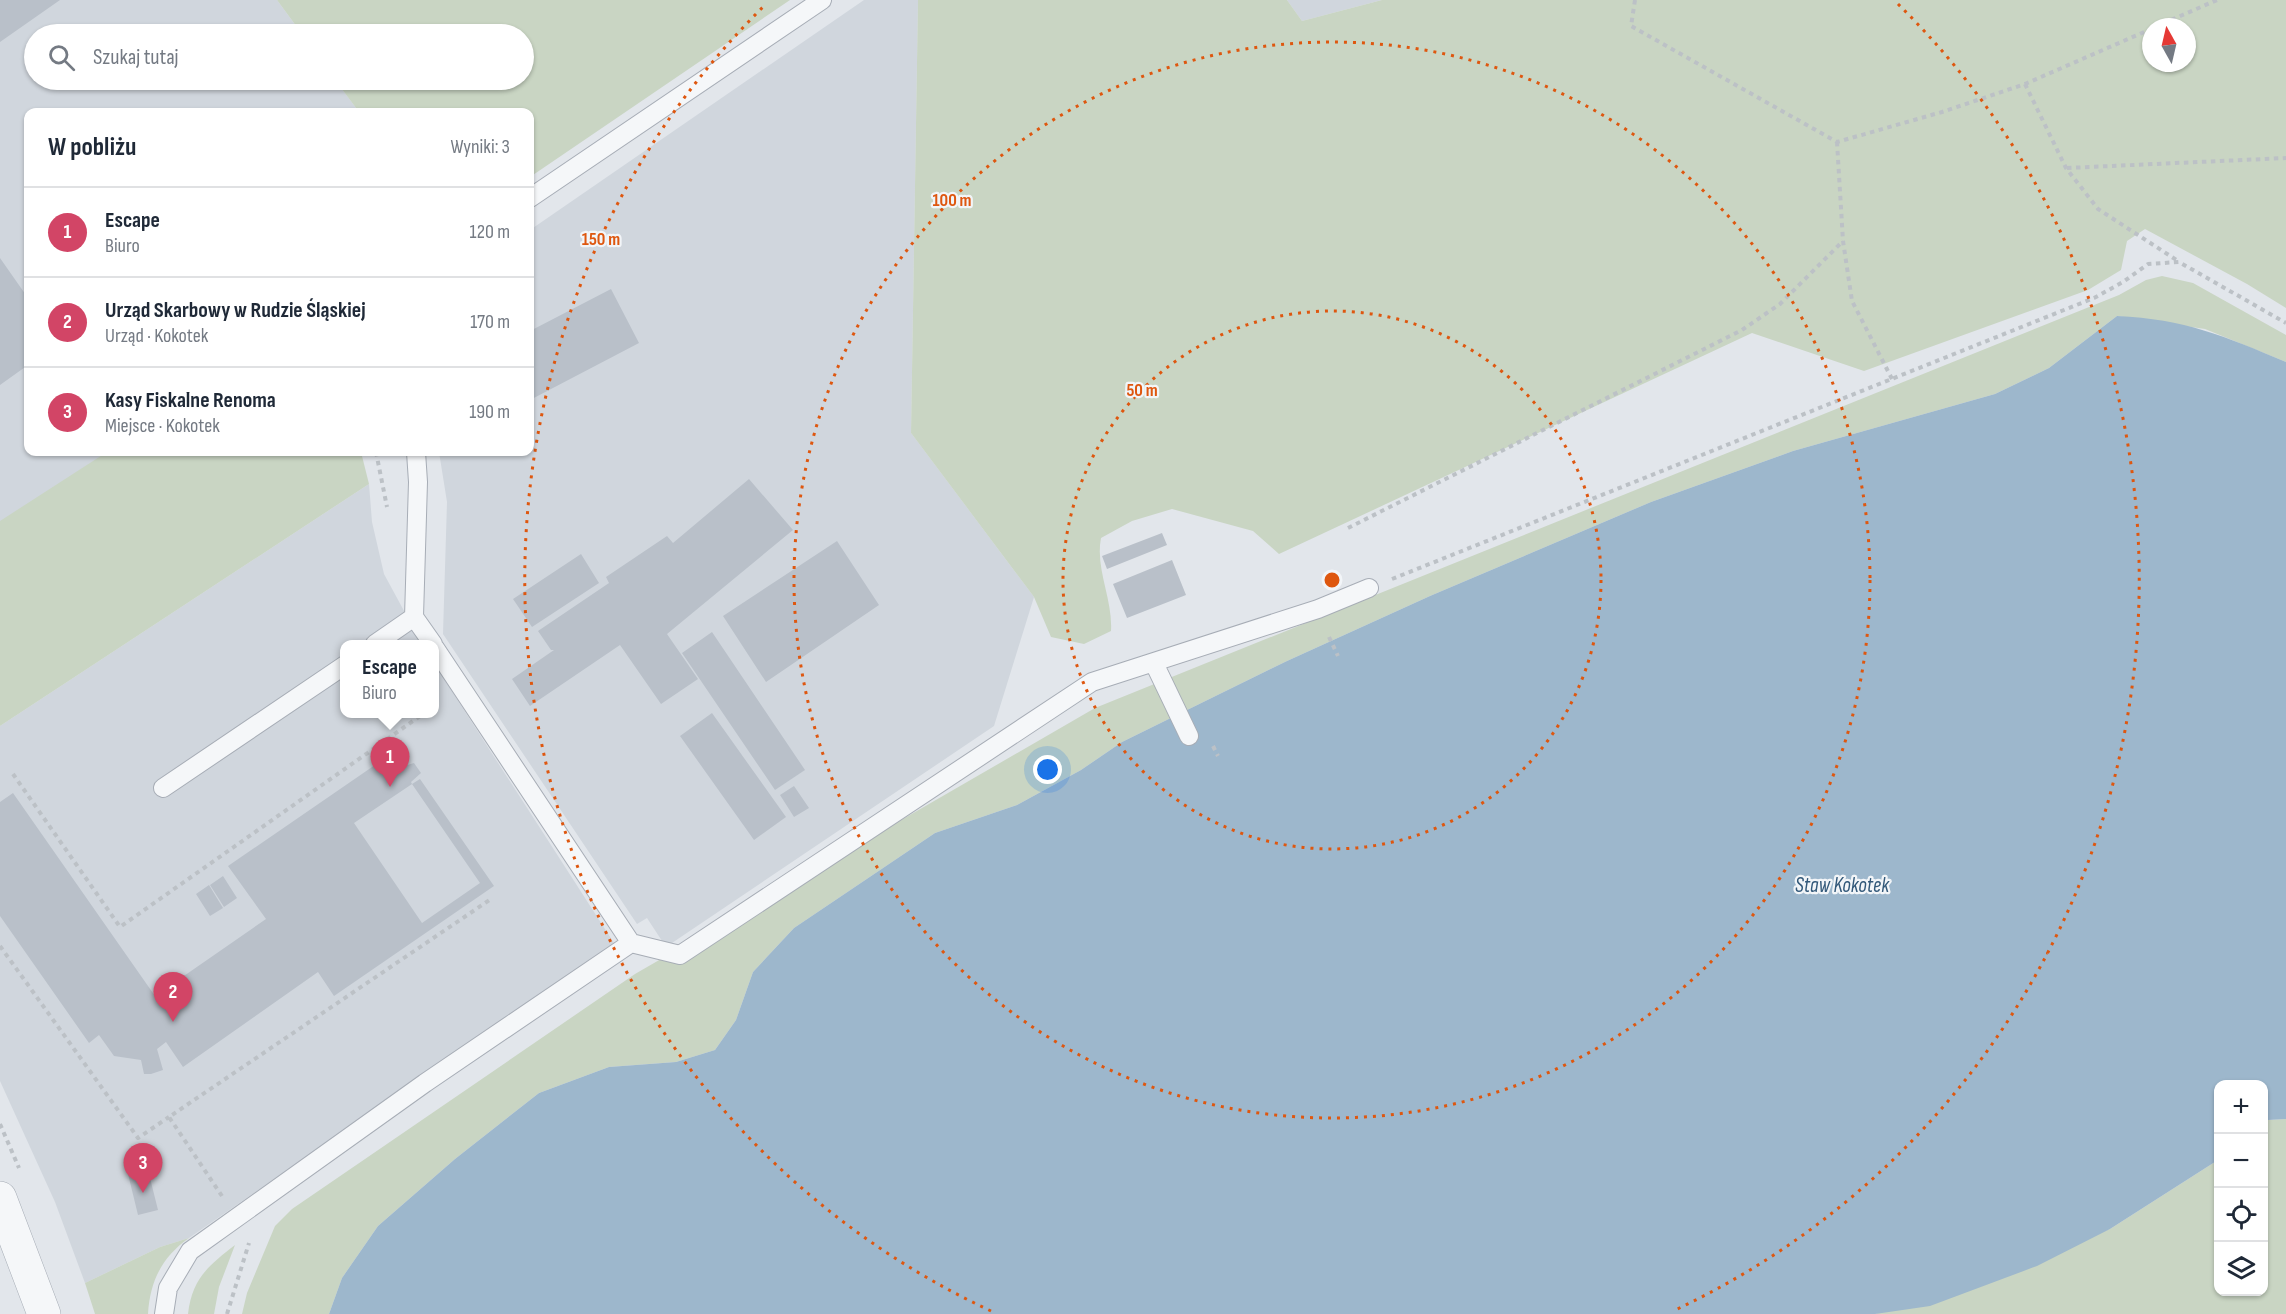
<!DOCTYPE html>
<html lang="pl">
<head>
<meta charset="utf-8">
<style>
	:root { --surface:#fff; --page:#f2f2f3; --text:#1f2937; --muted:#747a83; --line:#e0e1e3; --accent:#d24566 }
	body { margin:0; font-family:"Sofia Sans Condensed",sans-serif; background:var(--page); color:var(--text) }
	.controls { position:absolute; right:18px; bottom:18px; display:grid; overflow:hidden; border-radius:12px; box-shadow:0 2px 4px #0004 }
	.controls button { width:54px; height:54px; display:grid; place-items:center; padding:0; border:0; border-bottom:2px solid var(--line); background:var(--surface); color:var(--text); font:30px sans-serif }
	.compass { position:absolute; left:2142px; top:18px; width:54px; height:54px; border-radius:50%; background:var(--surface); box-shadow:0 2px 4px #0004; rotate:352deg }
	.you { position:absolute; left:1048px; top:770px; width:21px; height:21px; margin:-15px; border:4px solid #fff; border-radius:50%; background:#1a73e8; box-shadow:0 0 0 9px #1a73e833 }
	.badge { display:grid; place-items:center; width:39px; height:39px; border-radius:50%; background:var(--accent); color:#fff; font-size:20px; font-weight:700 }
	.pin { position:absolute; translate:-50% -50px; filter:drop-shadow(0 2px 3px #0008) }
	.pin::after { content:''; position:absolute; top:32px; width:21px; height:18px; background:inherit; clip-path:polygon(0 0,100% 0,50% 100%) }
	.popup { position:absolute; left:340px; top:640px; width:99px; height:78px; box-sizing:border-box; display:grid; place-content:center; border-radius:12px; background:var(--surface); filter:drop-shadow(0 2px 4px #0005); font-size:20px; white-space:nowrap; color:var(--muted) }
	.popup b { font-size:22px; color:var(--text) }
	.popup::after { content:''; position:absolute; left:50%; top:100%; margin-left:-12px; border:12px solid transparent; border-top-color:var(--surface) }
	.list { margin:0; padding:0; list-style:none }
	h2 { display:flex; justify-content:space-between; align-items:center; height:78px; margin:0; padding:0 24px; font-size:26px }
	h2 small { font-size:20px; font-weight:400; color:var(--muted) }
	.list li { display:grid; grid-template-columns:39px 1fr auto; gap:18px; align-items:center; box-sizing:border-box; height:90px; padding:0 24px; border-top:2px solid var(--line) }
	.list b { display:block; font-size:22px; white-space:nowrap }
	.list p { margin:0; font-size:20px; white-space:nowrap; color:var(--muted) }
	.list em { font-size:20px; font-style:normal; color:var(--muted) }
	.icon { flex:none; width:33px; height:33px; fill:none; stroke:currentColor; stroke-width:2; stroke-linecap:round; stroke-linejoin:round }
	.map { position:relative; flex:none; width:2286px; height:1314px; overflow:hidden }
	.search { position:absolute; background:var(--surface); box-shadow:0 2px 4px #0004; left:24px; top:24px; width:510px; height:66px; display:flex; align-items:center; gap:15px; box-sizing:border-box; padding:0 21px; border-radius:33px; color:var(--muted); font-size:22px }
	.panel { position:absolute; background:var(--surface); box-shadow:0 2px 4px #0004; left:24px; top:108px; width:510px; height:348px; border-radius:12px }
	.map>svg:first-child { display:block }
</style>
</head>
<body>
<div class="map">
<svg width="2286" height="1314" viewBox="0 0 2286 1314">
	<rect width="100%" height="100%" fill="#e2e6eb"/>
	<path fill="#d0d6dd" d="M 0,0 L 277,0 L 302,34 L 34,34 L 34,80 L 335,80 L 359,112 L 28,112 L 28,452 L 114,452 L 0,524 Z
		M 864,0 L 918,0 L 911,433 L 1034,597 L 994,726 L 666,947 L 647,918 L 637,924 L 443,634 L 447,502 L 439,452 L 530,452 L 530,230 Z
		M 1287,0 L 1382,0 L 1302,21 Z
		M 369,484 L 372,522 L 384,574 L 422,644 L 345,644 L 345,714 L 435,714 L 435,665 L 614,943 L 189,1238 L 160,1247 L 85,1283 L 55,1202 L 0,1081 L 0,726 Z"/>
	<path fill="#c9d5c3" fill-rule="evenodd" d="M 277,0 L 790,0 L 530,177 L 530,112 L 359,112 L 335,80 L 524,80 L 524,34 L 302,34 Z
		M 918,0 L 1287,0 L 1302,21 L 1382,0 L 2286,0 L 2286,308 L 2247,284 L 2145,229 L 2127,241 L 2121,270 L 2088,290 L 1864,371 L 1752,333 L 1279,554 L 1253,531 L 1172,509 L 1132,521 L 1101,538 C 1095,569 1113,599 1111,631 L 1084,644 L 1051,637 L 1034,597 L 911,433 ZM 2151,27 L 2187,27 L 2187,63 L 2151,63 Z
		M 2162,276 L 2193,283 L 2286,335 L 2286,362 L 2205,329 L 2117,316 L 2049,368 L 1995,394 L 1793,451 L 1651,502 L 1430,596 L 1287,661 L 1122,742 L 1081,770 L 1017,805 L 935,833 L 794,928 L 753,972 L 736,1020 L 715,1050 L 676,1062 L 609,1067 L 539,1093 L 455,1159 L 378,1226 L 342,1278 L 329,1314 L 242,1314 L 247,1293 L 275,1226 L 292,1209 L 635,974 L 1095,708 L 2119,295 L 2146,280 Z
		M 107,452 L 361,452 L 369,484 L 0,726 L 0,521 Z
		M 2286,1119 L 2286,1314 L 1875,1314 L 2110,1229 L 2218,1160 L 2218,1292 L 2264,1292 L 2264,1123 L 2268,1120 Z
		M 189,1238 C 162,1257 150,1281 148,1314 L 95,1314 L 85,1283 L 160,1247 Z
		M 235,1245 L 219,1287 L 214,1314 L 188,1314 C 192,1279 208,1266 235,1245 Z"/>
	<path fill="#9db7cc" d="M 2117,316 C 2185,319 2224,336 2286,362 L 2286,1119 L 2268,1120 L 2264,1123 L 2264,1084 L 2218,1084 L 2218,1160 L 2110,1229 L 2037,1266 L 1930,1306 L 1875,1314 L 329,1314 L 342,1278 L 378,1226 L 455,1159 L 539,1093 L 609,1067 L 676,1062 L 715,1050 L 736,1020 L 753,972 L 794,928 L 935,833 L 1017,805 L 1081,770 L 1122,742 L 1287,661 L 1430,596 L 1651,502 L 1793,451 L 1995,394 L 2049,368 Z"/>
	<path fill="#b9c0c9" d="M 0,0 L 60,0 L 0,42 Z
		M 0,258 L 28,298 L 28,365 L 0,385 Z
		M 611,289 L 639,343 L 530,400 L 530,331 Z
		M 749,479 L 793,530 L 667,634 L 698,679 L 661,704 L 620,645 L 530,706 L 512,679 L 554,650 L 551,650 L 538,631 L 609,583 L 606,577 L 667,536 L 673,543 Z
		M 1162,533 L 1167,545 L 1107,569 L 1102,556 Z
		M 837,541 L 879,605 L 766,682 L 723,616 Z
		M 581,554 L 599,583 L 532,627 L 513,599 Z
		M 1172,560 L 1186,595 L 1127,618 L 1113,584 Z
		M 712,632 L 805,770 L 775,790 L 682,653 Z
		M 712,713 L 786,817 L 754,840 L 680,736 Z
		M 391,754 L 401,767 L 414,763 L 421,773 L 411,782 L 412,784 L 354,823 L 422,923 L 480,883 L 412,784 L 420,779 L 494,886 L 334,996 L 318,972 L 183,1067 L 166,1042 L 157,1049 L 163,1070 L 151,1074 L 144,1074 L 141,1060 L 114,1056 L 99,1035 L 89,1043 L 0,916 L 0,802 L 13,793 L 155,996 L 266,919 L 228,866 Z
		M 794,786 L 809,808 L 794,817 L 780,795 Z
		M 223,876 L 237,898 L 224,907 L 210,885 Z
		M 209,885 L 223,908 L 210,916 L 196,894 Z
		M 148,1170 L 158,1210 L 138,1215 L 128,1174 Z"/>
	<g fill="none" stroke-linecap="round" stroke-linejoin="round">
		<g stroke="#a7adb6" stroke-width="20">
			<path id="lane" d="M 530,198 L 822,0
				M 416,452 L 418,482 L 414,617 L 433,644
				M 375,644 L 414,617
				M 435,648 L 631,943
				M 1154,663 L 1189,736
				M 163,788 L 345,665
				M 164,1314 L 168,1288 L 190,1251 L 425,1083 L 631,943 L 680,955 L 1092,682 L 1318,609 L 1369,588"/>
		</g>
		<g stroke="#a7adb6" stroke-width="34">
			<path id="street" d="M 0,1198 L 44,1314"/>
		</g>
		<path stroke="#bcc1c6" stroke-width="4" stroke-dasharray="4.5 4.5" stroke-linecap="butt" d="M 1635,0 L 1631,26 L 1837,142 L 1942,112 L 2025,84 L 2151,29
			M 2155,27 L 2217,0
			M 2025,84 L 2066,168 L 2098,209 L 2178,261
			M 1837,142 L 1843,241 L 1852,301 L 1892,379
			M 2067,168 L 2286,158
			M 376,452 L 387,507
			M 1348,528 L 1742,330 L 1780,304 L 1843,241
			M 1392,579 L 2094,298 L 2123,282 L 2148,264 L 2179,262 L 2286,323
			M 1329,637 L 1338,656
			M 1213,746 L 1218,756
			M 13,774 L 120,927 L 423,714
			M 0,946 L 138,1138 L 169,1117
			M 0,1124 L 19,1168
			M 222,1196 L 169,1117 L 491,899
			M 227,1314 L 249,1243"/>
		<use href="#lane" stroke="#f5f7f9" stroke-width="18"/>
		<use href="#street" stroke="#f5f7f9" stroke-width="33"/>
	</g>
	<g fill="none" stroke="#de570f" stroke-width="3" stroke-dasharray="3 6">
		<circle cx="1332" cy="580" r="269"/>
		<circle cx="1332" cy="580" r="538"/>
		<path d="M991 1311A807 807 0 0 1 766 4M1898 4A807 807 0 0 1 1673 1311"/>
	</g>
	<g text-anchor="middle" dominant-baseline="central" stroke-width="4.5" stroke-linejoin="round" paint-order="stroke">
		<g font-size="21" font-style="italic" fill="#325879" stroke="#f2f5f8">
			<text x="1842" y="885">Staw Kokotek</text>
		</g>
	</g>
	<circle cx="1332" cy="580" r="9" fill="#de570f" stroke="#f2f5f8" stroke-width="3"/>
	<g font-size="18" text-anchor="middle" font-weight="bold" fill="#de570f" stroke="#f2f5f8" stroke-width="4.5" stroke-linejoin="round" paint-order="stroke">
		<text x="952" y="206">100 m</text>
		<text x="601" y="245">150 m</text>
		<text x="1142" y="396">50 m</text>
	</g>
</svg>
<div class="controls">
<button>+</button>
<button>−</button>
<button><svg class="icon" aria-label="locate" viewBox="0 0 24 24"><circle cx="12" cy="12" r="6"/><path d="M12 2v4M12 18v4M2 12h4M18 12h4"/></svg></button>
<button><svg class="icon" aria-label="layers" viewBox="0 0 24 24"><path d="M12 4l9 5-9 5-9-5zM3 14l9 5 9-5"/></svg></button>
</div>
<svg class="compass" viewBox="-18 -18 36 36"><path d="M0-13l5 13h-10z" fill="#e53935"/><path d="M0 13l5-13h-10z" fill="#747a83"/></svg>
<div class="you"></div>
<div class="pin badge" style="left:390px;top:787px">1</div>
<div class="popup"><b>Escape</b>Biuro</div>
<div class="pin badge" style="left:173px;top:1022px">2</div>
<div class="pin badge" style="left:143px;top:1193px">3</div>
<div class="search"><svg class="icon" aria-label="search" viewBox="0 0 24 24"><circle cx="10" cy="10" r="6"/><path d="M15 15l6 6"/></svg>Szukaj tutaj</div>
<section class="panel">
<h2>W pobliżu<small>Wyniki: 3</small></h2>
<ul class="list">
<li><span class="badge">1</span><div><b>Escape</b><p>Biuro</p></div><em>120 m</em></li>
<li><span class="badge">2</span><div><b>Urząd Skarbowy w Rudzie Śląskiej</b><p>Urząd · Kokotek</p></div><em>170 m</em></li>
<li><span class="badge">3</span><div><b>Kasy Fiskalne Renoma</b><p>Miejsce · Kokotek</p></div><em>190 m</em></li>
</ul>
</section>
</div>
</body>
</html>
